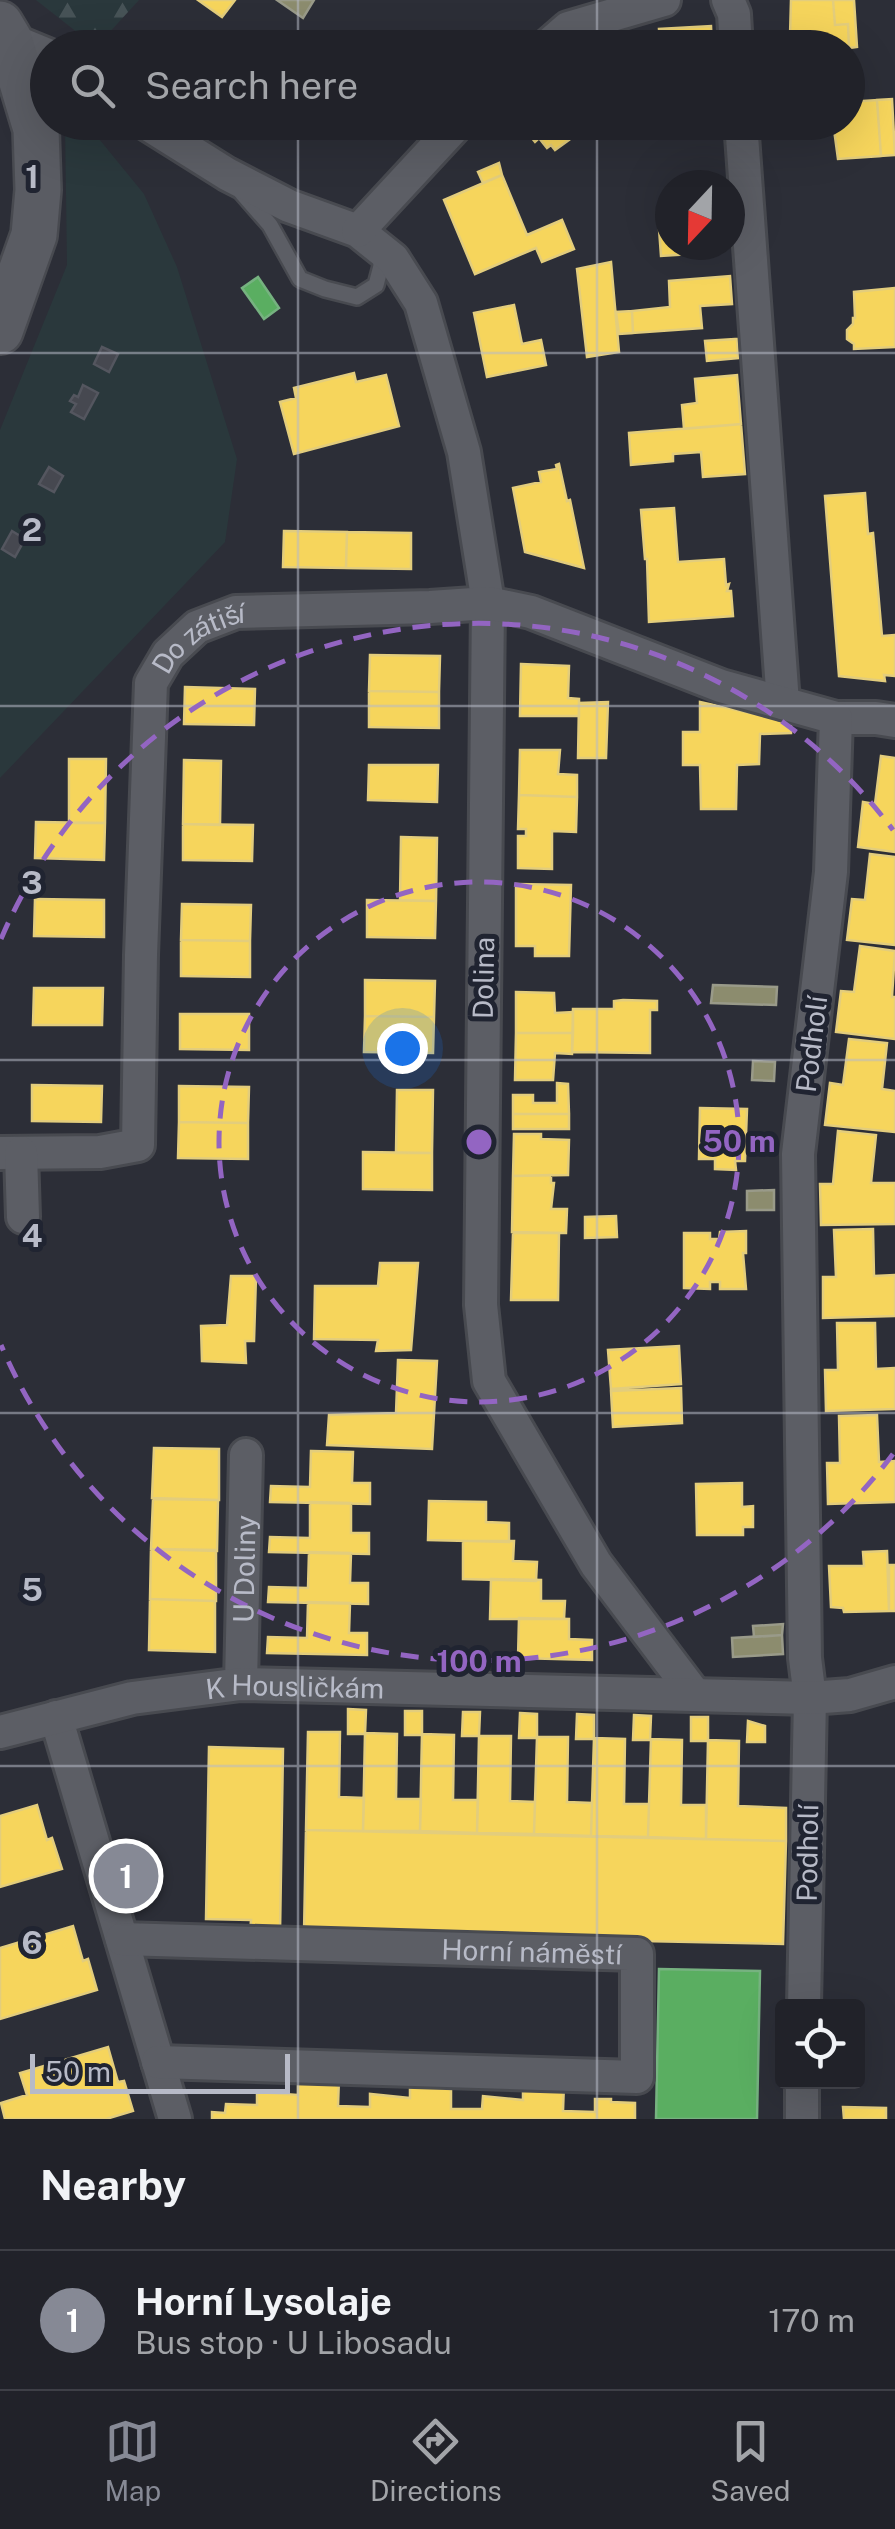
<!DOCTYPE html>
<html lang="en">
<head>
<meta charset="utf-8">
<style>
	:root { --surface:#212229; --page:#292a31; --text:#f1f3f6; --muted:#a2a4a8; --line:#3e3f46; --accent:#868995 }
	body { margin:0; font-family:"Public Sans",sans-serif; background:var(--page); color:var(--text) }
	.controls { position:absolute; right:30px; bottom:30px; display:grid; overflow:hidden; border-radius:10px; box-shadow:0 10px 40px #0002 }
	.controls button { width:90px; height:90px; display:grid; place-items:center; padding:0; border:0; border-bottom:2px solid var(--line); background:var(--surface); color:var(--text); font:50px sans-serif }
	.compass { position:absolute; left:655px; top:170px; width:90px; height:90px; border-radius:50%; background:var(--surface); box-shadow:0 10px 40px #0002; rotate:202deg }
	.scale { position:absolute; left:30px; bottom:25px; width:260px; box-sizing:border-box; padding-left:10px; border:5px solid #b7bac7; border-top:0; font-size:28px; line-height:35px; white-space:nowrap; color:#b7bac7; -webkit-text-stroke:8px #202431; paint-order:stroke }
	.you { position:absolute; left:402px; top:1048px; width:35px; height:35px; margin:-25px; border:8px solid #fff; border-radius:50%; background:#1a73e8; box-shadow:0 0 0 15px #1a73e833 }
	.badge { display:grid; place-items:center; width:65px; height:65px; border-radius:50%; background:var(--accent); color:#fff; font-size:32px; font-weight:700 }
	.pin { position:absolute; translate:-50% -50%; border:5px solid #fff; box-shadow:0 2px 10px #0006 }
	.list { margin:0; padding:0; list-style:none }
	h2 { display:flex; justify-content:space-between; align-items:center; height:130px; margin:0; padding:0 40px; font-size:42px }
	h2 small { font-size:32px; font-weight:400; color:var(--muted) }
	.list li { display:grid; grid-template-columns:65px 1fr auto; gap:30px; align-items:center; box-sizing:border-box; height:140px; padding:0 40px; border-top:2px solid var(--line) }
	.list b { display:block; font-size:38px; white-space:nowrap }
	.list p { margin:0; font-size:32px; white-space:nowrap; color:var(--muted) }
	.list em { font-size:32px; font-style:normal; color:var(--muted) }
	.icon { flex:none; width:55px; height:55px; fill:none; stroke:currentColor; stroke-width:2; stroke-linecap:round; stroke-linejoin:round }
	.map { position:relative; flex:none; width:895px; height:2119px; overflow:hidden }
	.search { position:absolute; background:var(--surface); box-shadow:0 10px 40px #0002; left:30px; right:30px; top:30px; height:110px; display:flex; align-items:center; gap:25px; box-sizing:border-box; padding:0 35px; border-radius:55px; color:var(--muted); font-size:38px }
	.sheet { height:270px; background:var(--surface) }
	nav { display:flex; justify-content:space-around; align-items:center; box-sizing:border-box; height:140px; border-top:2px solid var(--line); background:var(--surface); font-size:28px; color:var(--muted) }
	nav a { display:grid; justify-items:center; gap:5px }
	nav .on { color:var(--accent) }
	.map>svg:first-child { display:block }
</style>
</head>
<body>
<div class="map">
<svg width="895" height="2119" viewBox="0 0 895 2119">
	<defs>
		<pattern id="forest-firs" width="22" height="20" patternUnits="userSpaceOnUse" patternTransform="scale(2.5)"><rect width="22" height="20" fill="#2a383c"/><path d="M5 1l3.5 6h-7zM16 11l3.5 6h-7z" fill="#475357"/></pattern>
	</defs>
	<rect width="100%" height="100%" fill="#2c2e37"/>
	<path fill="#2a383c" d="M 65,123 L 86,123 L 144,194 L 177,267 L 237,459 L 225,542 L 0,778 L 0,430 L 67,265 Z"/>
	<path fill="url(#forest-firs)" d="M 36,0 L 139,0 L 96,47 Z"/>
	<path fill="#f6d55c" stroke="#e3cd7c" stroke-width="2.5" d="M 198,0 L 235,0 L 222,17 Z
		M 791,0 L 833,0 L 835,25 L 848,24 L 849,48 L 794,48 L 793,35 L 790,36 Z
		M 833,0 L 854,0 L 857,47 L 849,48 L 848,24 L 835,25 Z
		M 711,26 L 712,48 L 653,48 L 653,44 L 660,43 L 659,29 Z
		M 892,99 L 895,155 L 881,156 L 877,100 Z
		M 877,100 L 881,156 L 838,159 L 833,122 L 848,122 L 848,102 Z
		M 519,122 L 569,122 L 573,129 L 565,134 L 569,140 L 555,150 L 551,145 L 547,148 L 539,138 L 535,142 Z
		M 499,163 L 502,175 L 483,183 L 478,172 Z
		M 502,175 L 527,235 L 562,220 L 574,249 L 542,262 L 536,248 L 475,274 L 444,200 Z
		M 670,214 L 670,245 L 706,245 L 707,253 L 661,256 L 658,215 Z
		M 611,262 L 619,352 L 587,357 L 577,269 Z
		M 730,276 L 732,304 L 700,306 L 702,328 L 633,333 L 632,311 L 670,307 L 669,281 Z
		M 895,288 L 895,347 L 854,349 L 854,344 L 847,339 L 847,330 L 853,324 L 853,318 L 855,318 L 854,292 Z
		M 514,305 L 522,344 L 541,340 L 546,365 L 487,377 L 474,313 Z
		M 632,311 L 633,333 L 619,334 L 616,312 Z
		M 735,339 L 737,339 L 738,358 L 707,361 L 705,341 Z
		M 354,373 L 356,382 L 386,375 L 399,426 L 294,454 L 280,402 L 296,398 L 294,388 Z
		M 737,375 L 741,424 L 684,429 L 682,405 L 697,403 L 695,379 Z
		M 741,424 L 745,474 L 703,477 L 701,452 L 673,454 L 673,461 L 631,465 L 629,433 Z
		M 559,464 L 567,501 L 570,500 L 584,568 L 525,552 L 513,488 L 541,482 L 539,472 L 557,469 L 556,465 Z
		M 865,493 L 868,534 L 873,533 L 882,636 L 895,635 L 895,676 L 884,675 L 885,681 L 839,676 L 825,496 Z
		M 674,508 L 678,562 L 724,559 L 726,585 L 729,584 L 727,591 L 731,591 L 733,616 L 649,622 L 647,559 L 645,559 L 641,510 Z
		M 284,531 L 347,532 L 346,568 L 283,567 Z
		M 347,532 L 411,533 L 411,569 L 346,568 Z
		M 370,655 L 440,656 L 439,692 L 369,691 Z
		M 521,664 L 569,666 L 568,698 L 579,699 L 579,716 L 520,716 Z
		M 185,687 L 255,689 L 254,725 L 184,724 Z
		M 369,691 L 439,692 L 439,728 L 369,727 Z
		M 608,702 L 606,758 L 578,758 L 579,703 Z
		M 700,702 L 791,722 L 791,733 L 760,734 L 759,764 L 737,765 L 736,809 L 701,809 L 700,765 L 683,765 L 683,732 L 700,732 Z
		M 520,750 L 560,750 L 558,774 L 577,775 L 577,797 L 519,795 Z
		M 881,756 L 895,758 L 895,852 L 858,847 L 863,802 L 875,804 Z
		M 69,759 L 106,759 L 105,823 L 69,823 Z
		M 184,760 L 221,761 L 220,825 L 183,824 Z
		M 369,765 L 438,765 L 437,802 L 368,800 Z
		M 519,795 L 577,797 L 576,832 L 552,831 L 552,869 L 518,868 L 518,836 L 526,836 L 526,829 L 518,829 Z
		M 36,822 L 105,823 L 104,860 L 35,858 Z
		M 183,824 L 253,825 L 252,861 L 183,860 Z
		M 401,837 L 437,838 L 436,901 L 400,900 Z
		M 870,854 L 895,857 L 895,945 L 847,940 L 852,899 L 865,900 Z
		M 516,884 L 571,885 L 569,956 L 535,956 L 535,946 L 516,946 Z
		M 35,899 L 104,900 L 104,937 L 34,936 Z
		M 367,900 L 436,901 L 435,938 L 367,937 Z
		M 182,904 L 251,905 L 250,941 L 181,940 Z
		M 181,940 L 250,941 L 250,977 L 181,976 Z
		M 860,946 L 895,951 L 892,997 L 895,997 L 895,1039 L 836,1032 L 841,991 L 854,992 Z
		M 365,980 L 435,981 L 434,1017 L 365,1016 Z
		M 34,988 L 103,988 L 102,1025 L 33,1025 Z
		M 516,992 L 554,993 L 555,1013 L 573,1012 L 573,1033 L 516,1033 Z
		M 623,1000 L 657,1001 L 657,1010 L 650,1010 L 650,1053 L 572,1052 L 573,1009 L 614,1009 L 614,1001 Z
		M 180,1014 L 249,1014 L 249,1050 L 180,1049 Z
		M 365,1016 L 434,1017 L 433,1053 L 364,1052 Z
		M 516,1033 L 573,1033 L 572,1054 L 555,1053 L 553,1080 L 515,1080 Z
		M 849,1039 L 887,1043 L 882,1089 L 895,1091 L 895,1132 L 825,1125 L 830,1083 L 843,1085 Z
		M 557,1083 L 568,1084 L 569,1114 L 513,1114 L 513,1095 L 533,1095 L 533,1103 L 557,1103 Z
		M 32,1085 L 102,1086 L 101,1122 L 32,1121 Z
		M 179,1086 L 249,1087 L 248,1123 L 179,1122 Z
		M 397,1090 L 433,1090 L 432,1153 L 396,1153 Z
		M 700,1108 L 747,1109 L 745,1161 L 735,1161 L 736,1170 L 715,1169 L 715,1159 L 699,1159 Z
		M 513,1114 L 569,1114 L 569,1129 L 513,1129 Z
		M 179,1122 L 248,1123 L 248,1159 L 178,1158 Z
		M 838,1131 L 876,1135 L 871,1183 L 895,1183 L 895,1224 L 821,1225 L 820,1184 L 833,1184 Z
		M 514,1134 L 541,1134 L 541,1139 L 569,1140 L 568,1175 L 513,1176 Z
		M 363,1152 L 432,1153 L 432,1190 L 363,1189 Z
		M 551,1175 L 551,1183 L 554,1183 L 551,1209 L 567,1209 L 566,1233 L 512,1232 L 513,1176 Z
		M 616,1216 L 617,1237 L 585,1238 L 585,1217 Z
		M 873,1229 L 874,1276 L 895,1275 L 895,1316 L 823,1318 L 823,1277 L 836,1277 L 834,1230 Z
		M 746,1231 L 746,1253 L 743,1253 L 746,1289 L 720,1289 L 720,1282 L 710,1282 L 710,1289 L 684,1288 L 684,1233 L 710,1233 L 710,1239 L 719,1239 L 720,1232 Z
		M 513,1233 L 559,1233 L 558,1300 L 511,1300 Z
		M 380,1263 L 418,1263 L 411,1350 L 376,1351 L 378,1340 L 314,1339 L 315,1286 L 378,1286 Z
		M 231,1276 L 256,1276 L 254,1341 L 245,1341 L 246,1363 L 202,1361 L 201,1326 L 227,1325 Z
		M 837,1323 L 875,1323 L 876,1369 L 895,1368 L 895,1409 L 826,1411 L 825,1370 L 838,1370 Z
		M 679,1346 L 681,1384 L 611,1389 L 608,1350 Z
		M 398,1360 L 437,1361 L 432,1449 L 327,1445 L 329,1415 L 396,1413 Z
		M 681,1388 L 682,1423 L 613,1427 L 611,1391 Z
		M 877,1415 L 879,1462 L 895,1461 L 895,1502 L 828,1504 L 827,1463 L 840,1463 L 839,1416 Z
		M 154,1448 L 219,1449 L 219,1500 L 152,1498 Z
		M 311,1451 L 353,1452 L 352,1483 L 370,1483 L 370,1504 L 270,1502 L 271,1486 L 310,1487 Z
		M 742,1483 L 742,1507 L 753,1506 L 753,1527 L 743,1527 L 743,1535 L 697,1535 L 696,1484 Z
		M 153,1499 L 218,1500 L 217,1551 L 151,1549 Z
		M 429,1501 L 486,1502 L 486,1522 L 509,1523 L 509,1542 L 428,1540 Z
		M 310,1502 L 351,1503 L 351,1533 L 369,1533 L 369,1554 L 269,1552 L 270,1537 L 310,1538 Z
		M 463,1541 L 514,1541 L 513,1561 L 537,1562 L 536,1581 L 463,1579 Z
		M 151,1549 L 216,1550 L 216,1601 L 150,1599 Z
		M 887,1551 L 889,1611 L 844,1612 L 843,1608 L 831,1607 L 829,1566 L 864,1566 L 863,1552 Z
		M 309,1552 L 351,1553 L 350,1583 L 368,1583 L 368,1604 L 268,1602 L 269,1587 L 308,1588 Z
		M 889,1565 L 895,1565 L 895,1611 L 889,1611 Z
		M 491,1579 L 541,1580 L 541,1601 L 565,1601 L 564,1619 L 490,1619 Z
		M 150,1599 L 215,1601 L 215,1652 L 149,1650 Z
		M 308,1602 L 350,1603 L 349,1633 L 367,1633 L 367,1655 L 267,1653 L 268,1637 L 307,1638 Z
		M 519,1618 L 569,1619 L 569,1639 L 592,1640 L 592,1660 L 518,1658 Z
		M 348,1709 L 366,1710 L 365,1734 L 348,1734 Z
		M 405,1711 L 422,1711 L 422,1735 L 405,1735 Z
		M 463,1712 L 480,1712 L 479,1736 L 462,1736 Z
		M 520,1713 L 537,1714 L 537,1738 L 519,1738 Z
		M 577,1714 L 594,1715 L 594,1739 L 576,1739 Z
		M 634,1715 L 651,1716 L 650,1740 L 633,1740 Z
		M 691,1717 L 708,1717 L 708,1741 L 691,1741 Z
		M 748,1721 L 765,1726 L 765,1742 L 747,1742 Z
		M 308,1732 L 340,1732 L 339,1797 L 364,1798 L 363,1831 L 306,1830 Z
		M 365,1733 L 397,1734 L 396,1799 L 421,1799 L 420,1831 L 363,1831 Z
		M 422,1734 L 454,1735 L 453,1800 L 478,1800 L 477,1833 L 420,1831 Z
		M 479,1736 L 511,1736 L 510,1801 L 535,1802 L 534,1834 L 477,1833 Z
		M 537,1737 L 568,1737 L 567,1802 L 592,1803 L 591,1836 L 534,1834 Z
		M 594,1738 L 625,1739 L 624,1804 L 649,1804 L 648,1837 L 591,1836 Z
		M 651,1739 L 682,1740 L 681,1805 L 706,1805 L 706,1839 L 648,1837 Z
		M 708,1740 L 739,1741 L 738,1806 L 786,1808 L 786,1841 L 706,1839 Z
		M 209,1747 L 283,1749 L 280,1933 L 250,1933 L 251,1920 L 206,1919 Z
		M 37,1805 L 47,1840 L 52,1838 L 62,1869 L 0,1887 L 0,1816 Z
		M 306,1830 L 786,1841 L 783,1944 L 304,1934 Z
		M 73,1926 L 83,1961 L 88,1959 L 97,1990 L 0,2019 L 0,1948 Z
		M 108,2047 L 118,2082 L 124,2081 L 133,2111 L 106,2119 L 5,2119 L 1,2103 L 27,2095 L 20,2073 Z
		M 298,2077 L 339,2078 L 338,2106 L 370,2107 L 370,2094 L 410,2098 L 410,2080 L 451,2081 L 451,2109 L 482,2109 L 483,2096 L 523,2100 L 523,2082 L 564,2083 L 563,2111 L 595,2112 L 595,2099 L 611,2099 L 611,2102 L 635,2103 L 635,2119 L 212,2119 L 212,2112 L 225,2113 L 226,2104 L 257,2105 L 257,2092 L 298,2095 Z
		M 843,2107 L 886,2108 L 886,2119 L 844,2119 Z"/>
	<path fill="#5aae61" stroke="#76b280" stroke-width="2.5" d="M 258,277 L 279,308 L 264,319 L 242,288 Z
		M 659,1969 L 760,1971 L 757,2119 L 656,2119 Z"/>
	<path fill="#8c8c6e" stroke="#999a89" stroke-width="2.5" d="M 277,0 L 314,0 L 303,18 Z
		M 713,985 L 777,987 L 776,1005 L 711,1003 Z
		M 753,1061 L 775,1062 L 774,1081 L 752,1080 Z
		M 774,1190 L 774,1210 L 747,1210 L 747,1191 Z
		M 783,1624 L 782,1635 L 754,1637 L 753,1626 Z
		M 782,1635 L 783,1654 L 733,1657 L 732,1638 Z"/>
	<path fill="#464850" stroke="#54565f" stroke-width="2.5" d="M 102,347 L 118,354 L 109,372 L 94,364 Z
		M 83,385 L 98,393 L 84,419 L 71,412 L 76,404 L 70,401 L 74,395 L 78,397 Z
		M 49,467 L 63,476 L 54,492 L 39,484 Z
		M 12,531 L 25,539 L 15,557 L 2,549 Z"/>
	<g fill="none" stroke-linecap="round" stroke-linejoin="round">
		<g stroke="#484a50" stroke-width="20">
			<path id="lane" d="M 242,193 L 270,225 L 300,279 L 325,289 L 357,297 L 376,285 L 381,266 L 380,251"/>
		</g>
		<g stroke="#484a50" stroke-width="38">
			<g id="street">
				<path d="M 728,0 L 734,14 L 736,48"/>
				<path d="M 9,39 L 48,55"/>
				<path d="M 545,48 L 568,28 L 664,0"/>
				<path d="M 144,122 L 227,174 L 289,206 L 358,231 L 393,259 L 421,303 L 464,452 L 488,603 L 481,1305 L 489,1381 L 596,1564 L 695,1695"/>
				<path d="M 741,122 L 783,703"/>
				<path d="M 358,231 L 459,122"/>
				<path d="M 836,718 L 876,718 L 895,721"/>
				<path id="s1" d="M 0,1153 L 100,1152 L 138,1145 L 141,955 L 151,683 L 168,654 L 197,627 L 236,612 L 430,607 L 488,603 L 531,612 L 721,686 L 836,718 L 831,872 L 798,1154 L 805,1658 L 810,1698 L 804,2006"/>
				<path d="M 21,1153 L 23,1217"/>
				<path id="s2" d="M 241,1684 L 246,1455"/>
				<path d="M 56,1717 L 175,2119"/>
				<path id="s3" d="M 0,1732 L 132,1698 L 241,1684 L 810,1698 L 850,1695 L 895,1682"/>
				<path id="s4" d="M 122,1939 L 637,1954 L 637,2077 L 158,2062"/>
				<path d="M 802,2119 L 802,2082"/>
			</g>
		</g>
		<g stroke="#484a50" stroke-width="50">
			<path id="secondary" d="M 0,24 L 9,39 L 36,129 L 38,190 L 34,235 L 0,331"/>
		</g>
		<use href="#lane" stroke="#5c5e65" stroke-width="15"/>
		<use href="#street" stroke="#5c5e65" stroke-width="32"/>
		<use href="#secondary" stroke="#5a5c63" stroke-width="45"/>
	</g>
	<path fill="none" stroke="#b7bac7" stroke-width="2.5" stroke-opacity="0.55" d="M 298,0 L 298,48M 597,0 L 597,48M 298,122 L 298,2119M 597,122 L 597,2119M 0,353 L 895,353M 0,706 L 895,706M 0,1060 L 895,1060M 0,1413 L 895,1413M 0,1766 L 895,1766"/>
	<g fill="none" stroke="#9365c2" stroke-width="5" stroke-dasharray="18 12">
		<circle cx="479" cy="1142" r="260"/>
		<path d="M893 1454A519 519 0 0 1 1 1345M1 939A519 519 0 0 1 893 830"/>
	</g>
	<g text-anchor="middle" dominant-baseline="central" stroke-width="10" stroke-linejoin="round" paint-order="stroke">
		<g font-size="28" fill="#b7bac7" stroke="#202431">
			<text stroke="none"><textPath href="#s1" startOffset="670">Do zátiší</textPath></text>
			<text transform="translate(483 978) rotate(-89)">Dolina</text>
			<text transform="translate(811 1044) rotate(-83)">Podholí</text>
			<text stroke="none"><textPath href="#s2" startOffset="115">U Doliny</textPath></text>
			<text stroke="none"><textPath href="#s3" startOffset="300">K Housličkám</textPath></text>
			<text transform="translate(807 1853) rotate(-89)">Podholí</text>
			<text stroke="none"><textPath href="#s4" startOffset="410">Horní náměstí</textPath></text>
		</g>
	</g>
	<g font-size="32" text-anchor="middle" font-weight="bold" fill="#b7bac7" stroke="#202431" stroke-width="10" stroke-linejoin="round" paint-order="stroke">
		<text x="32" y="188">1</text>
		<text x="32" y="541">2</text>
		<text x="32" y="894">3</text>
		<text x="32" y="1247">4</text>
		<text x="32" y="1601">5</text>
		<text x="32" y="1954">6</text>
	</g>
	<circle cx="479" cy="1142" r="15" fill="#9365c2" stroke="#202431" stroke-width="5"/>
	<g font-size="30" text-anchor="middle" font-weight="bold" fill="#9365c2" stroke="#202431" stroke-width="10" stroke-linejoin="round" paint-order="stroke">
		<text x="739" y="1152">50 m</text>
		<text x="479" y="1672">100 m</text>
	</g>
</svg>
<div class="controls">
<button><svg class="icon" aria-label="locate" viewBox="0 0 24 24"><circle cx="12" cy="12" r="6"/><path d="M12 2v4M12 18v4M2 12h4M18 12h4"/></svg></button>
</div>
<svg class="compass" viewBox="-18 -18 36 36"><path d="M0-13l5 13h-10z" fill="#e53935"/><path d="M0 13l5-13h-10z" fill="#a2a4a8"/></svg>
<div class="scale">50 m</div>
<div class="you"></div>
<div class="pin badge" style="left:126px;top:1876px">1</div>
<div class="search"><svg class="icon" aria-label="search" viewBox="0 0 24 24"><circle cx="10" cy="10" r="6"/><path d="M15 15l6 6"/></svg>Search here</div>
</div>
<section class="sheet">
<h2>Nearby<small></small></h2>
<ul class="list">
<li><span class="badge">1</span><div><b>Horní Lysolaje</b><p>Bus stop · U Libosadu</p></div><em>170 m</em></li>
</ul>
</section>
<nav>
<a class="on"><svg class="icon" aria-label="map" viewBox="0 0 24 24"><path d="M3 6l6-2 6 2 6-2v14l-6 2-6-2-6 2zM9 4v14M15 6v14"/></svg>Map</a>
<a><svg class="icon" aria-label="directions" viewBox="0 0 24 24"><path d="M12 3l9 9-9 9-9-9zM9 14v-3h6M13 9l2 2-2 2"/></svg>Directions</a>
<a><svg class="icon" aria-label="saved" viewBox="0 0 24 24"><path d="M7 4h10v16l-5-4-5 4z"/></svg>Saved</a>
</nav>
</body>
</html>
